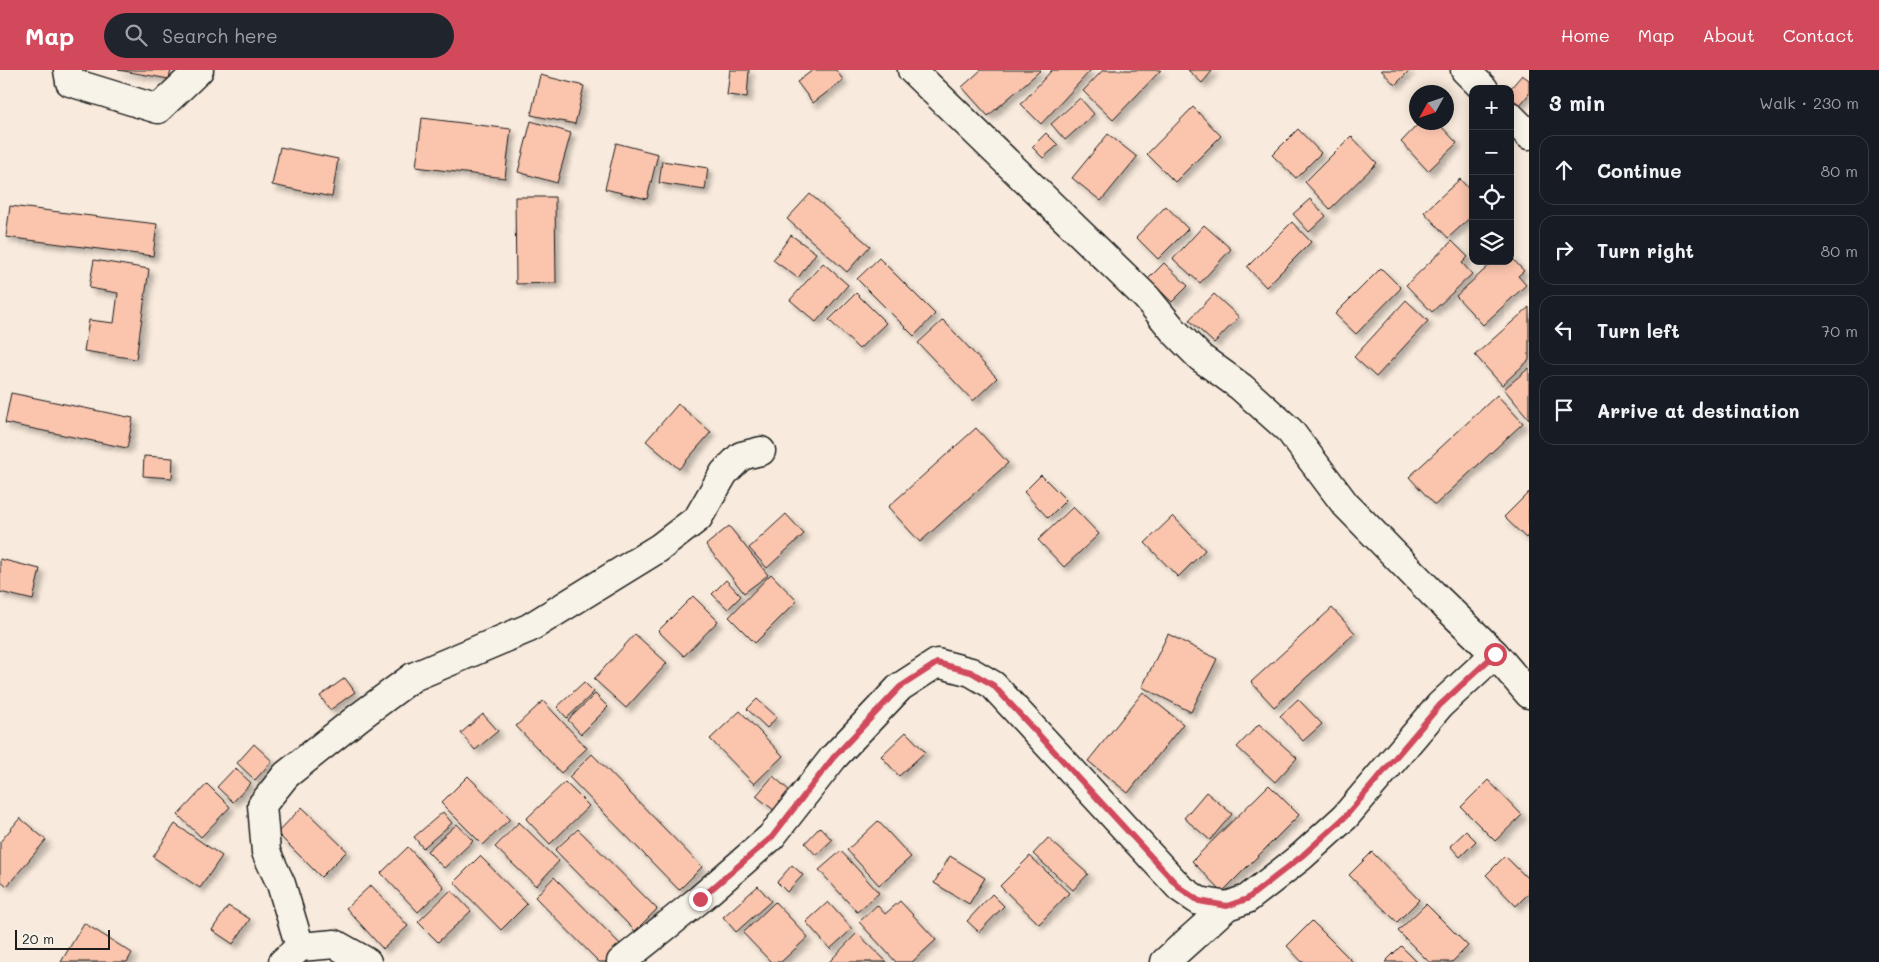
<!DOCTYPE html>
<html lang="en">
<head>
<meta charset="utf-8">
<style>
	:root { --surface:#171b24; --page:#20242c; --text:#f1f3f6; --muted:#9ea1a6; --line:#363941; --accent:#d1495b }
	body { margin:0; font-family:Mali,sans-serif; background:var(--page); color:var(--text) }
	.controls { position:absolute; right:15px; top:15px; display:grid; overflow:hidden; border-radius:10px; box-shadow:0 2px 12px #0003 }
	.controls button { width:45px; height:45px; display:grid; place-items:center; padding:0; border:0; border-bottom:1px solid var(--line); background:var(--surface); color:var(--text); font:25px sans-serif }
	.compass { position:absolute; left:1409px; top:15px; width:45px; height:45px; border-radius:50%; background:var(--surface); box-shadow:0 2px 12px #0003; rotate:230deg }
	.scale { position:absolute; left:15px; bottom:12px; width:95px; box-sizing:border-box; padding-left:5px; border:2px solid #1c1c1c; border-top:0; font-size:14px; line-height:18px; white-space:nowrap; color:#1c1c1c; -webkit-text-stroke:4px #f7f3e8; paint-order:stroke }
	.stop { position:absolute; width:15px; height:15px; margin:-11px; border:4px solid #d1495b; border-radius:50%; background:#fff }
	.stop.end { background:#d1495b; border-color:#fff; box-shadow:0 1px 5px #0008 }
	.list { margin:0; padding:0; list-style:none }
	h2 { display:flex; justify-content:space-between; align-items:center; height:65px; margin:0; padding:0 20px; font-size:21px }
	h2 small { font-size:16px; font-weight:400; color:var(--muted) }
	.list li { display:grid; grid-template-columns:32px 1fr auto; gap:15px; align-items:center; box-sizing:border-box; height:70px; margin:0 10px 10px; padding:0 10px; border:1px solid var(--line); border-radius:15px }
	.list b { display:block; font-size:19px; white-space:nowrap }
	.list em { font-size:16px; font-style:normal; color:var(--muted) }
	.icon { flex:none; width:28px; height:28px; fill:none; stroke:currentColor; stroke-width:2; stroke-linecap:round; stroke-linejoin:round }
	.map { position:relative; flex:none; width:1529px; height:892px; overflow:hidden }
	header { display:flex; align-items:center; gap:30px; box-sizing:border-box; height:70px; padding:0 25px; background:var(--accent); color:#fff }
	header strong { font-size:24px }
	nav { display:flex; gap:28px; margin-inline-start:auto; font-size:18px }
	.search { width:350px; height:45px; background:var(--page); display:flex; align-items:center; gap:12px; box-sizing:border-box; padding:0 18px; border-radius:28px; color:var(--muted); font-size:19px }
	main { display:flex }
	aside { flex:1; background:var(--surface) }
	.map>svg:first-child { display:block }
</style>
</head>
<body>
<header>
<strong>Map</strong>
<div class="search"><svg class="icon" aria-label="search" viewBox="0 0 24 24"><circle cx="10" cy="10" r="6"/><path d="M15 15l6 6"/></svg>Search here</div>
<nav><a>Home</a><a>Map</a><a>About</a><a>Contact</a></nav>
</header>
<main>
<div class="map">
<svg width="1529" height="892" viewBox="0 0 1529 892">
	<defs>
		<filter id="shadow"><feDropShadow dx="4.5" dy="4.5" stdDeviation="2.5" flood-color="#0004"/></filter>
	</defs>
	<rect width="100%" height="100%" fill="#f8eadc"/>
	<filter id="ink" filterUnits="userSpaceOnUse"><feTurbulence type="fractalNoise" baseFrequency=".02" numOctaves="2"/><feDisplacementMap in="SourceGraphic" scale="10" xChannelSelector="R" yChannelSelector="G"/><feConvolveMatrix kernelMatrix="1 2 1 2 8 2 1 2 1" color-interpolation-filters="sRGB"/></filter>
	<g filter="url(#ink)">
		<path fill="#fac4ad" stroke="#1c1c1c" filter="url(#shadow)" d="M 118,0 L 171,0 L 169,9 Z
			M 730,0 L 749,0 L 747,27 L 727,25 Z
			M 813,0 L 836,0 L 843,10 L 813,33 L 797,12 Z
			M 981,0 L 1041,0 L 988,46 L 962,17 Z
			M 1052,0 L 1091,0 L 1041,54 L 1021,34 Z
			M 1103,0 L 1161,0 L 1113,50 L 1083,21 Z
			M 1188,0 L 1213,0 L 1202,13 Z
			M 1381,0 L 1410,0 L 1395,15 Z
			M 540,5 L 584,16 L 575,54 L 531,45 Z
			M 1522,5 L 1529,10 L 1529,24 L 1520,35 L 1510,27 L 1510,19 Z
			M 1080,28 L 1094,44 L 1065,70 L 1051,54 Z
			M 1193,37 L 1221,66 L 1175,112 L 1147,84 Z
			M 422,48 L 511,59 L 505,108 L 416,97 Z
			M 531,51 L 571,63 L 557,113 L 518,102 Z
			M 1420,52 L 1437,52 L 1457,73 L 1428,101 L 1401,72 Z
			M 1298,59 L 1321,83 L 1296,108 L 1272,85 Z
			M 1046,63 L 1058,75 L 1043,88 L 1032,77 Z
			M 1108,64 L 1137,87 L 1101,131 L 1072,108 Z
			M 1351,66 L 1377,93 L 1330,139 L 1305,112 Z
			M 616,73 L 658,84 L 647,129 L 605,119 Z
			M 280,77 L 338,89 L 332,127 L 272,115 Z
			M 662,91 L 708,98 L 705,120 L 659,113 Z
			M 1460,109 L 1473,124 L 1473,145 L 1448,168 L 1424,142 Z
			M 810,124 L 870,176 L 847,202 L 787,149 Z
			M 515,127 L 555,127 L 556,213 L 516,214 Z
			M 1310,129 L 1326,146 L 1309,162 L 1293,144 Z
			M 10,136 L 157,154 L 153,186 L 6,167 Z
			M 1166,136 L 1188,159 L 1158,189 L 1136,167 Z
			M 1292,152 L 1311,172 L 1266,217 L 1247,197 Z
			M 1204,155 L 1231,179 L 1200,213 L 1173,189 Z
			M 791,165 L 816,183 L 798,208 L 773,190 Z
			M 1452,171 L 1468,187 L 1462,193 L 1472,204 L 1432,242 L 1406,215 Z
			M 1510,186 L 1524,201 L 1518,206 L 1526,215 L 1483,255 L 1456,226 L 1494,191 L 1510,191 Z
			M 879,188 L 935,244 L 914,266 L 857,209 Z
			M 94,190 L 149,199 L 136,289 L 84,281 L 89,250 L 114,253 L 118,223 L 89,218 Z
			M 823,193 L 848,215 L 816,252 L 790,230 Z
			M 1164,193 L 1188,216 L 1172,232 L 1148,209 Z
			M 1381,198 L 1401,218 L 1356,264 L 1335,244 Z
			M 856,223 L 886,253 L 859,279 L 829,250 Z
			M 1214,224 L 1239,247 L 1214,273 L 1189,250 Z
			M 1406,230 L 1428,251 L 1376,307 L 1354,287 Z
			M 1529,237 L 1529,290 L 1502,315 L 1475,285 Z
			M 943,250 L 997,308 L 973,331 L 918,273 Z
			M 1529,298 L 1529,349 L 1504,319 Z
			M 11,323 L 133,348 L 127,378 L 5,353 Z
			M 1497,325 L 1523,353 L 1435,435 L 1409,407 Z
			M 678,334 L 711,362 L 679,399 L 646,371 Z
			M 976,358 L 1008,393 L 920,472 L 888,437 Z
			M 144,386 L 173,388 L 172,408 L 143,406 Z
			M 1041,405 L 1066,430 L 1048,448 L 1024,422 Z
			M 1529,422 L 1529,464 L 1526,468 L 1504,447 Z
			M 1073,437 L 1099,464 L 1064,497 L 1038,470 Z
			M 786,444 L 804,464 L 767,498 L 749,478 Z
			M 1173,446 L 1205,480 L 1178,507 L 1145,473 Z
			M 729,456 L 768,505 L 744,523 L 706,475 Z
			M 0,489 L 40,499 L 33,530 L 0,522 Z
			M 771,504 L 797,531 L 755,573 L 729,547 Z
			M 726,510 L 741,526 L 728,539 L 712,524 Z
			M 693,526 L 718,551 L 684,586 L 658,561 Z
			M 1332,538 L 1355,563 L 1274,637 L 1251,612 Z
			M 635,564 L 667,593 L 626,638 L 594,609 Z
			M 1168,564 L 1217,589 L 1191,642 L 1142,617 Z
			M 345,608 L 355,622 L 330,640 L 320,626 Z
			M 584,612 L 594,622 L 567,648 L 557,637 Z
			M 1143,622 L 1183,654 L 1128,723 L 1088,691 Z
			M 595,624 L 608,637 L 581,664 L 568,650 Z
			M 757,629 L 777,647 L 767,658 L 747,639 Z
			M 1298,629 L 1322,654 L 1303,671 L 1280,646 Z
			M 543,631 L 587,678 L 561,703 L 516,656 Z
			M 740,641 L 783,686 L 754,714 L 710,669 Z
			M 483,644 L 498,661 L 475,680 L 461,663 Z
			M 1259,654 L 1297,688 L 1275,712 L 1237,677 Z
			M 906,662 L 925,682 L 899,706 L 881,686 Z
			M 254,674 L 272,691 L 255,710 L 237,693 Z
			M 592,684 L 702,797 L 679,820 L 569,707 Z
			M 235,698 L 251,713 L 233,732 L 217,717 Z
			M 468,706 L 510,749 L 483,775 L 441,733 Z
			M 773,706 L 791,722 L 775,741 L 756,726 Z
			M 1488,710 L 1522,745 L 1495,771 L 1461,737 Z
			M 565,712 L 589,736 L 550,774 L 526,749 Z
			M 207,714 L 230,737 L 201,767 L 178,745 Z
			M 1269,715 L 1299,745 L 1222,822 L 1192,791 Z
			M 1206,722 L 1232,744 L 1210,770 L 1184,748 Z
			M 302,737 L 347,781 L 321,807 L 277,763 Z
			M 443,742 L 452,753 L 423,778 L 414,767 Z
			M 20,748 L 46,770 L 7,816 L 0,810 L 0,772 Z
			M 878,751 L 911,787 L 879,815 L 847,780 Z
			M 519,752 L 559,791 L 536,816 L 495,777 Z
			M 175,754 L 222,786 L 200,818 L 153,787 Z
			M 457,754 L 473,771 L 444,798 L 427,781 Z
			M 820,757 L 832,770 L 816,785 L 805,773 Z
			M 578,759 L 657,839 L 635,861 L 555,780 Z
			M 1466,761 L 1476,771 L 1460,787 L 1450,776 Z
			M 1048,768 L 1088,804 L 1073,820 L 1033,784 Z
			M 408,777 L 444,817 L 418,842 L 381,803 Z
			M 841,781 L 879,823 L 857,842 L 819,800 Z
			M 1372,782 L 1419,830 L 1397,852 L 1349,805 Z
			M 480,786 L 527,834 L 501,860 L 454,812 Z
			M 950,786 L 985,808 L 969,834 L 934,813 Z
			M 1030,786 L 1069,823 L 1039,854 L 1000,816 Z
			M 1505,786 L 1529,810 L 1529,823 L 1516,836 L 1486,805 Z
			M 792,795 L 803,805 L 787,822 L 777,812 Z
			M 554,807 L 624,878 L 609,892 L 599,892 L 535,827 Z
			M 371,815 L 408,856 L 383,879 L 346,838 Z
			M 758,816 L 771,831 L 736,862 L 723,847 Z
			M 451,820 L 471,841 L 438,872 L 418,852 Z
			M 992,824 L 1004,836 L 979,862 L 967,851 Z
			M 900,831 L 936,870 L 912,892 L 896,892 L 859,852 L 877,835 L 885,844 Z
			M 775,832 L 808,867 L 781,892 L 771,892 L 743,863 Z
			M 828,832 L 852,859 L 830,879 L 806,852 Z
			M 1426,834 L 1468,876 L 1452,892 L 1429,892 L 1398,861 Z
			M 228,836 L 250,849 L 233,874 L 212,860 Z
			M 1312,851 L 1353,892 L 1302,892 L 1287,876 Z
			M 84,853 L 132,883 L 127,892 L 61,892 Z
			M 857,863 L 887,892 L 829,892 Z
			M 1401,876 L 1417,892 L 1385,892 Z"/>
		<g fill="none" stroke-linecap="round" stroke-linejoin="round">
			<g stroke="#1c1c1c" stroke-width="31">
				<path id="minor" d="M 68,0 L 70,12 L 158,39 L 199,0
					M 912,0 L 1147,228 L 1174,261 L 1201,288 L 1241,317 L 1290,361 L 1345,434 L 1433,524 L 1495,584 L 1529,624
					M 1465,0 L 1484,19
					M 1510,46 L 1529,65
					M 300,877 L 281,814 L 266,782 L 262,735 L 286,705 L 359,647 L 413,607 L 529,558 L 659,478 L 698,448 L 724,403 L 741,386 L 761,381
					M 283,892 L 300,877 L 335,874 L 367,892
					M 621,892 L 700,829 L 771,767 L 833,688 L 900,617 L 937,593 L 971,602 L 993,615 L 1180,818 L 1199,831 L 1227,836
					M 1165,892 L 1227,836 L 1247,829 L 1302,786 L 1345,747 L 1440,635 L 1495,584"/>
			</g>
			<use href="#minor" stroke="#f7f3e8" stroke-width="28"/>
		</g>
	</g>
	<g fill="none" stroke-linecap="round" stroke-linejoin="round" filter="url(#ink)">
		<path stroke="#d1495b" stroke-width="6" d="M 700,829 L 772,767 L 833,688 L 900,617 L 937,593 L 971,602 L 993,615 L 1180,818 L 1199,831 L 1227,836 L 1247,829 L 1302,786 L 1345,747 L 1440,635 L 1495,584"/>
	</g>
</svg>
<div class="controls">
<button>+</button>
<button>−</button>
<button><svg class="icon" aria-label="locate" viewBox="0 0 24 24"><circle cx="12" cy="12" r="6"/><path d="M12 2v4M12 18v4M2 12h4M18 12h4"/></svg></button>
<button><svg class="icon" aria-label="layers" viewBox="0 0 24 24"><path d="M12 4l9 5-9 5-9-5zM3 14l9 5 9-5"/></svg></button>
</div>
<svg class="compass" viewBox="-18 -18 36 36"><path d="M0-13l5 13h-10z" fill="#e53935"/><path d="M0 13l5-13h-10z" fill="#9ea1a6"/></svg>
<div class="scale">20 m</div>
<div class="stop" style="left:1495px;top:584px"></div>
<div class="stop end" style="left:700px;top:829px"></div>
</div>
<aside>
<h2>3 min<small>Walk · 230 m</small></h2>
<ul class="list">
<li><svg class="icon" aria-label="ahead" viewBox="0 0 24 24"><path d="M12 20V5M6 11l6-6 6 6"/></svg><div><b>Continue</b></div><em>80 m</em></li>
<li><svg class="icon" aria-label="right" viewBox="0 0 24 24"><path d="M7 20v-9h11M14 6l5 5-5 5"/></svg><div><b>Turn right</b></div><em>80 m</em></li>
<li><svg class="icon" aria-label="left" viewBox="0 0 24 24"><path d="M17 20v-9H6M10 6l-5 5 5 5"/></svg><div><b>Turn left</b></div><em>70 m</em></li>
<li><svg class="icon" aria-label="arrive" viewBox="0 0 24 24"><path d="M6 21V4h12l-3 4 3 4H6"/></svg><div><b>Arrive at destination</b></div></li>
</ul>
</aside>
</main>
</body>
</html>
